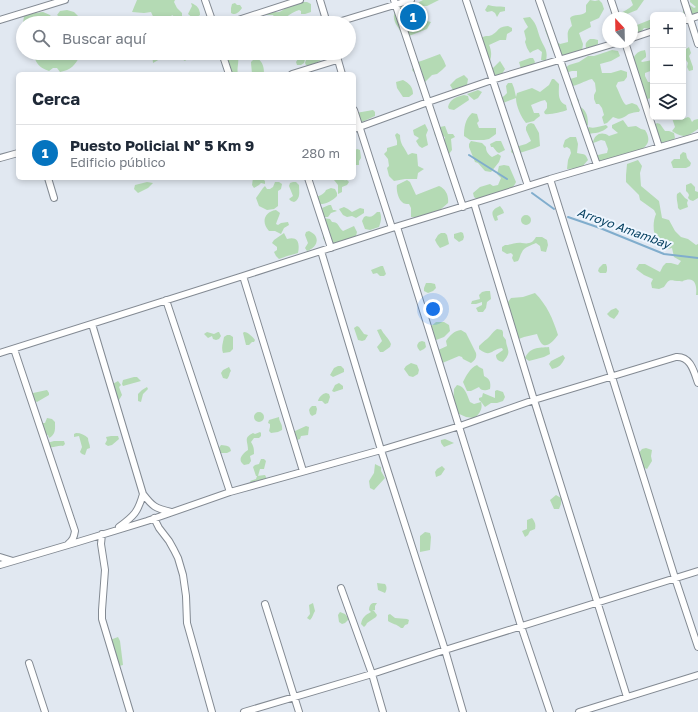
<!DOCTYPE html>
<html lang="es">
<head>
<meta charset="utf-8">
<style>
	:root { --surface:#fff; --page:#f2f2f3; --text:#1f2937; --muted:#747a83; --line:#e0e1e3; --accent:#0574bf }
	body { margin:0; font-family:"Golos Text",sans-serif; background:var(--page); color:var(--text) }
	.controls { position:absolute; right:12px; top:12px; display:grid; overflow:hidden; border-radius:6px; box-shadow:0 2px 6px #0003 }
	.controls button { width:36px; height:36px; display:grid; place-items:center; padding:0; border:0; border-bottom:1px solid var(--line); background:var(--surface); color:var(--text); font:20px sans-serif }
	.compass { position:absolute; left:602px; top:12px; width:36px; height:36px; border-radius:50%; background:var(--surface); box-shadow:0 2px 6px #0003; rotate:338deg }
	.you { position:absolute; left:433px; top:309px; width:14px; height:14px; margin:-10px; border:3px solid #fff; border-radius:50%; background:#1a73e8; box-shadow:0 0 0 6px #1a73e833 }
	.badge { display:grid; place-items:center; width:26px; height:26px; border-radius:50%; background:var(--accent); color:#fff; font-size:13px; font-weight:700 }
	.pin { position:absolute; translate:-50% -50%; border:2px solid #fff; box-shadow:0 1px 4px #0006 }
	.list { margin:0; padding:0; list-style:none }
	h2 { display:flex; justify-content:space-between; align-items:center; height:52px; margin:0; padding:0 16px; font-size:17px }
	h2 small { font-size:13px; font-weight:400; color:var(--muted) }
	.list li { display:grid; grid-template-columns:26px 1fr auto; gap:12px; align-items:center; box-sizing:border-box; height:56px; padding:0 16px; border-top:1px solid var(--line) }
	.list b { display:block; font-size:15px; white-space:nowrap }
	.list p { margin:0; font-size:13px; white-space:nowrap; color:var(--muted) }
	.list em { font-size:13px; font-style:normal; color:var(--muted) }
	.icon { flex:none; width:22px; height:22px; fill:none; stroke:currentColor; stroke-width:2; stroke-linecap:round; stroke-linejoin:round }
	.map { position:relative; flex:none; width:698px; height:712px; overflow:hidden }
	.search { position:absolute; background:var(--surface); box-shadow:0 2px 6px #0003; left:16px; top:16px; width:340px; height:44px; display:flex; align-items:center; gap:10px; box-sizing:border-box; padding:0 14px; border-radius:22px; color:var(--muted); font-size:15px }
	.panel { position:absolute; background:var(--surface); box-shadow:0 2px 6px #0003; left:16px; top:72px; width:340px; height:108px; border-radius:6px }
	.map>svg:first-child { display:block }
</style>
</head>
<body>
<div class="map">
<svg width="698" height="712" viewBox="0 0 698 712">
	<rect width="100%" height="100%" fill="#e1e8f1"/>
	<path fill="#b4dab4" d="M 137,0 L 175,0 L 174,2 L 177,8 L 182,13 L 182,21 L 178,23 L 176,23 L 176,18 L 172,15 L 168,22 L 156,23 L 151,12 L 144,13 L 132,12 Z
		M 423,0 L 439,0 L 427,6 L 421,6 L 421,8 L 416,8 L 419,2 Z
		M 590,0 L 595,1 L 599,0 L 602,3 L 604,9 L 599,18 L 590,22 L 591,27 L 579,33 L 583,44 L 582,51 L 569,56 L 556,56 L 553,51 L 545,30 L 549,28 L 557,42 L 560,44 L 568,42 C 568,35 566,31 572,26 L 570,18 C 574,13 581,17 586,12 L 586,5 Z
		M 631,0 L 644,0 L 637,10 L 622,16 L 622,18 L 617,18 L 618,14 C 623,12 629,9 633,5 Z
		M 690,0 L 698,0 L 698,16 L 690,17 L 685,16 L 683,12 L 683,7 L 686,5 L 690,5 L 694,8 L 696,7 L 690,2 Z
		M 302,2 L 307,2 L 311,4 L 311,12 L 305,14 L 301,14 L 301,11 L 299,10 C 290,13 284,20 275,22 L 275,18 L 273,15 L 264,15 C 270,8 272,13 279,12 C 283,11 286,7 290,5 C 293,4 298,4 302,2 Z
		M 191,3 C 197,5 200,9 200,15 L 194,19 L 188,14 L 192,6 Z
		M 235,3 L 237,5 L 240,5 L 242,8 C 239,12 237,14 233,14 L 231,13 L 231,8 L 232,4 Z
		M 488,5 C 494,7 499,6 505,7 L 505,11 L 500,12 L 497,17 L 495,13 L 492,11 L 487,12 L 485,10 Z
		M 402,6 L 408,6 L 411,9 L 406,13 L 412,30 L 421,26 L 427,21 L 431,22 L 427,29 L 409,36 L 407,40 L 404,40 C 403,37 402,34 400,31 C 399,28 396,25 395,22 C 392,15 395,9 402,6 Z
		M 67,10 L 74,12 L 78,16 L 77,23 L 60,23 L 64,20 L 57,15 L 60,11 Z
		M 43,12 L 50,15 L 56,23 L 23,23 L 24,16 C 30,13 37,13 43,12 Z
		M 530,17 C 538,25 537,31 541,40 C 545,49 548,50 546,61 L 541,60 L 542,52 L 538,49 L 533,51 L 530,53 L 527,48 L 525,42 L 526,39 L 524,31 L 528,27 L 525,22 L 523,18 Z
		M 652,19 L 653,20 L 653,28 L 649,29 L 644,28 L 641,32 L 634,35 L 632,32 L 632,28 L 637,25 Z
		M 508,26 L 512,28 L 512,31 L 507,34 L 506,40 L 500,40 L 489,45 C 490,46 491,51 491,52 C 492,60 487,62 493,68 L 500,61 L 505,69 L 502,74 L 489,78 L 479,51 C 478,45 479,37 486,36 C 488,36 490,36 492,35 C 500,30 497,27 508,26 Z
		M 590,39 L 594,39 L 598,40 L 598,44 L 589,49 L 586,48 C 585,43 586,42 590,39 Z
		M 689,47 L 691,53 L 689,56 L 693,67 L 693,70 L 689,71 L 687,67 L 688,63 C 686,60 683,56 683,51 Z
		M 612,50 L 618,51 L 620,56 L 611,61 L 600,64 L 602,73 L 611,73 L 621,70 L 627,72 L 627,77 L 624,81 L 618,82 L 616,86 C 619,91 622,102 626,105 L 632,103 L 637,105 L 640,110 L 639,112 C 635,112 629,113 626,116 C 620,119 620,120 613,117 L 607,123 L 604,124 L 602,117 L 604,115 L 602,108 L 599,104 L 596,104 L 594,99 L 594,95 L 596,91 L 595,83 L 592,79 C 583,81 577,87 568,86 L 570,79 L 577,77 L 577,71 L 572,71 L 565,73 L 563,70 L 569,65 L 579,62 L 588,56 L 594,56 Z
		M 645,50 L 646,54 L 646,57 L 641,61 L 642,62 L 653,60 L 653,70 L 645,73 L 645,76 L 648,82 L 653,82 L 653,97 L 645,100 L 630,67 L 629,62 L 630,59 L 634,57 C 637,52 640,51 645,50 Z
		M 33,53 L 78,53 L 80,56 C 75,65 71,70 60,72 L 57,68 L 53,68 L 49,71 C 38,67 36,63 33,53 Z
		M 152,53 L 160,53 L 161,56 L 160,59 L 153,63 Z
		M 175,53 L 188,53 L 189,57 L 185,61 L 177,56 Z
		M 229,53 L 236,53 C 241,59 236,67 238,74 L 230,74 L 226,58 L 227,54 Z
		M 299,53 L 304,53 L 306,56 L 304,63 L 301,65 L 297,65 L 296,62 L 298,59 L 297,57 Z
		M 321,53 L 327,53 C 324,61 316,62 309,66 L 306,65 L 305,63 L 306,60 L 321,55 Z
		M 440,54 L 444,61 L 446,66 L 442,70 L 437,74 L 432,75 L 425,82 L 420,83 L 416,75 L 412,70 L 415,63 L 424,60 Z
		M 257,58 C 263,62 264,67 264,74 L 252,74 C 252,72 251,64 251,62 L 253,60 Z
		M 530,58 L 533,58 L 535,62 L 532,67 L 521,69 L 519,62 Z
		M 464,75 L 468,79 L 467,85 L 461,90 L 453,90 L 450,85 L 456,79 Z
		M 552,79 L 554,79 L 559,84 C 559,93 557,101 566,105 L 567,110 C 562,112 550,115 545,114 L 544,112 L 547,108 L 547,103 L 545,100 L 541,101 L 531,105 L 534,113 L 539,113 L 540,116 L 536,119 L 534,121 L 526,123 C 521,117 516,106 516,98 L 503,103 L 505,115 L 509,117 L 510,122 L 506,127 L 505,126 L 497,101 C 500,98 504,97 507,93 L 506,86 L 508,83 L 512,83 L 514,88 L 516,97 L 517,93 L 532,88 L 540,92 L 549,85 Z
		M 403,80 C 409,83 413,87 413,94 L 409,97 L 403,97 L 397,88 L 396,82 Z
		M 478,90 L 482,92 L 478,98 L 474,100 L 467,94 Z
		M 464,95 L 468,96 L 469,100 L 454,110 L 449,109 L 448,107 C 450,99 456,97 464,95 Z
		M 572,98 L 577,98 L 579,100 L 579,106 C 587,110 588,117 588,125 L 586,126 L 577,116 L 571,104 Z
		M 354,110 L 356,113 L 373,110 L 375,112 L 375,116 L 362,122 L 358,123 L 354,120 Z
		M 472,113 L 477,114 L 479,121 L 477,123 L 479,128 L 496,128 L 496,134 L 489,139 L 484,140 L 470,140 L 464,136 C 464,128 465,119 472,113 Z
		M 665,117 L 683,117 L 683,119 L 688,117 L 690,118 L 692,122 L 694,120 L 698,119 L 698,129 C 696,130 694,132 692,133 C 685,138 679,136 672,131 L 675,127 L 672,118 L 666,119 Z
		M 623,120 L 628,127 L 636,126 L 641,129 L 645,130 C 657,148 634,153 621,157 C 614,159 607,161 599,164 L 595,158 L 598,155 L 602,154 L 607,153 L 608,149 L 605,141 L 601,140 L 596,142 L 593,143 C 594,134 602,131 609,136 L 618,133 L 612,128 L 612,125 Z
		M 531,123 L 534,124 L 539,133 L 540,146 C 532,150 523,151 515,155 L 511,152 L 512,148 L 526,144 L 531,141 L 526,130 L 526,127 L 528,124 Z
		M 657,123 L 660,124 L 665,131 L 669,131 L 674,133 L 675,138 L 674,139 C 669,142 665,143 659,142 L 651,127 Z
		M 425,124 L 428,130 L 426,135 L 428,145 L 422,148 L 419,146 L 416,141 L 419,138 L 414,135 L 413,130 Z
		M 606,125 L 608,127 C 602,133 595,133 587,134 L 586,130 L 589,127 C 594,129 601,126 606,125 Z
		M 445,126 L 448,134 L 453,134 L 455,137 L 451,139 L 452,150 L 449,154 L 444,154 L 440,150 C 440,143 444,144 445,137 L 440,135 L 435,136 L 434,132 L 440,127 Z
		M 397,133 L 400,135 C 400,145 404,146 408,155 L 412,153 L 417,154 L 418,166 L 424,169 L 418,173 L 417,179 L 405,179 L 394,181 L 389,176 L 387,168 L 389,166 L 388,159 L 384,154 L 387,151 L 387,148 L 397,145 L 397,141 L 395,135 Z
		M 570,137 L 576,137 L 578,144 L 577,153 C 583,155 585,152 588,160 L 581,168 L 567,169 L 568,160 L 571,153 L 570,149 L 567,147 L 564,148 L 563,146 L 565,140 Z
		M 471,141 L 482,143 L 486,147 C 486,152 488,154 492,157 L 498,154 L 501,156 L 499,162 L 491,172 L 485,171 L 478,163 L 475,162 L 469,147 L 469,144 Z
		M 496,141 L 501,141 L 505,150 L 499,153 L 497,152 L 493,147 L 491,147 L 490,144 Z
		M 357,149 L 360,150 L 361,158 L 359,161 L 359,165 L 356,165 L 354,166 L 354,151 Z
		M 683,152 L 686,153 L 687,158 L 691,163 L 690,166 L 686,168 L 673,168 L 671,162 L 674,159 L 680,159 L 680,155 Z
		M 638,160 L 642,166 L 640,173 L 641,186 L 659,201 L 662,218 L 669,220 L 675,231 L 681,237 L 688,239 L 696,245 L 698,244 L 698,295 L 696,295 C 697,288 696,277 686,280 C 681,281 684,282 680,281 C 670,281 670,277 664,287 L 659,289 L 652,288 L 651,283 L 653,279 L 644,275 L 636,269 L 639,264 L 645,264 L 660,272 L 663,266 L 666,263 L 671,263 L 678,265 L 681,261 L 674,257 L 672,248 L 664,250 C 654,243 651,225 656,214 L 654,210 L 640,200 L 639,195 L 626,182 L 626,175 L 627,164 Z
		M 504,165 L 509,166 L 516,182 C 512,194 489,197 478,200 L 474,197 L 473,193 L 480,187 L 490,184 L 493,186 L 498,185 L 501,178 L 497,174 L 499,166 Z
		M 253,178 L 262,178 L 265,181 L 265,184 L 261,183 L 259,185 L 254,188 L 252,185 Z
		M 333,178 C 339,178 341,181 347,180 L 349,182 L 347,185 L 342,187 L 342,192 L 338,194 L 338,185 L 334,180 Z
		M 407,180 L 410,182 L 416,195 L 439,186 C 446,189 449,196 448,203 C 436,214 428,219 411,217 L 411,208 L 409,204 C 406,204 404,204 402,202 C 398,199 396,189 397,185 Z
		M 147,182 L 153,183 L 148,188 L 138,193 L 134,189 L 135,185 Z
		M 275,182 L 279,182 L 282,184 L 281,189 L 278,191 L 278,206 L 274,209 L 267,210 L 259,206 L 256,198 L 263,188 L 265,186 L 267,189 L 270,189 L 273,187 Z
		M 293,182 L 296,182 L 299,185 C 299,191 301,199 294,202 L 291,201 L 289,199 L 293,196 L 289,186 L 290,183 Z
		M 691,183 L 695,187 L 695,191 L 698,192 L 698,198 L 693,201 L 690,200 L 688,198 L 689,195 L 688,193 L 686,191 L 686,185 Z
		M 331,188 L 335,189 L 337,193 L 337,196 C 332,201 325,205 318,204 L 313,198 C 318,196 324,195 326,190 Z
		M 680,192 L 685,198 L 688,200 L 687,203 L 688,207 L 680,210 L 678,208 C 678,203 676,199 677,194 Z
		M 329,205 L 331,205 L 333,210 L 335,210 L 337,211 L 331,213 L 328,217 L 324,217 L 323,215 L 323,212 L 322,208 Z
		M 500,206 L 503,210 L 504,213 L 497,216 L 498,220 L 495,221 C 491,213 491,210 500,206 Z
		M 344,207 L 348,209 L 352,212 L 360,208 L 364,209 L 364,213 L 356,218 L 352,216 L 347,217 L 343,215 L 339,209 Z
		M 276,210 L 280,213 C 279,217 277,220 276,224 L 278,225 L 281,223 L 288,222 L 289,225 L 284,228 L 281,234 L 275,231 L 269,231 C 261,222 264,212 276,210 Z
		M 377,212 L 380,212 C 382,218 381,221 379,227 L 370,230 L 365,229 L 362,221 L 364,217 L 366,216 C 371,218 373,216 377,212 Z
		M521 220a5 5 0 1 1 10 0a5 5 0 1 1-10 0Z
		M 323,218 L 330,219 L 332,222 C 339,222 338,227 343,231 L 354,226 L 357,232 L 356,236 L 330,245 L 326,243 L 323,238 L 323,231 L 319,223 L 319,220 Z
		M 309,231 C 321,236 318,247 307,251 L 305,248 L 308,243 L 305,235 L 306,232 Z
		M 461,232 L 463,233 L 464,237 L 463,240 L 459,242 L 454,238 L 454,234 Z
		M 284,233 L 287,239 C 298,236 300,243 298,253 C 292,255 286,256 279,259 L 276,256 L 274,252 L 277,250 L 277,247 L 272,243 L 274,240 Z
		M 441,233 L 445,233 L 447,235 L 449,244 L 445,246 L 440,248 L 437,244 L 435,240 L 438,235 Z
		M 536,237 L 542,237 L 547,240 L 548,245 L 546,252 L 541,251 L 540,246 L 536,243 C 532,245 524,247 522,252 C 520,255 520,258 518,261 L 514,262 L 512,258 L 513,255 L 511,253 L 507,254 L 502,251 L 502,247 L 505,245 C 511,245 516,242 522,243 C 524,243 526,244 529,243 C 532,243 535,239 536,237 Z
		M 603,264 L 606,264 L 607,267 L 607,271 L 606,273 L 600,273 L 598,271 L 599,268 Z
		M 381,266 L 383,266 L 386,274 L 384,276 L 380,276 L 377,273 L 373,274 L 371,270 Z
		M 426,283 L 431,283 L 435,284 L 436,288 L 433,291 L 428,293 L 424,291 L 424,288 Z
		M 486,291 L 490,291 L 491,299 L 487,302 L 486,308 L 483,312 L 478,312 L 476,308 L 482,305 L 482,302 L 476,304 L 471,304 L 472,301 L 480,299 L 479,295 L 482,292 Z
		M 535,293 C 547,305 553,319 558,335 C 555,339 547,349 542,344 C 540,342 538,337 537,334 L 524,337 L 516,340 L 513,330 L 514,324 C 509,313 502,308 511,298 L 523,297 Z
		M 616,308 L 619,311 L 618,314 L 614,319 L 610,317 L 607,314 L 611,310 Z
		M 436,322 L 444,322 L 449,325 L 450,331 L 444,337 L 436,340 L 431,337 L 428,329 Z
		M 357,326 L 359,327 L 364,334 L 368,335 L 365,340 L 362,341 L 358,340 L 354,328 Z
		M 381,329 C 384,335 388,337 391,344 L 390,347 L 383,352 L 380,352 L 377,347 L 382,341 L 377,330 Z
		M 497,329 L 502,330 L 503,332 L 503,336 L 506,340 C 506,349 513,351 503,362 C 499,361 496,360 496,355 L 503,350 L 502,348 C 490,350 491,358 479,349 L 479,346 C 482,343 484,341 487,339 C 491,336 492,332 497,329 Z
		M 461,330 L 466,333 L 476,353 C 477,358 475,360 471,363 L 463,359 L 462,357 L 459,356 L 440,364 L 436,351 L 447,346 L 446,341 C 450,335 454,331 461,330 Z
		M 207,332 L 214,334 L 218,332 L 219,332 L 221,336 L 219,339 L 216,340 L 213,339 L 212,336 L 208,338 L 204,334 Z
		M 244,332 C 248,332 253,337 255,340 L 254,342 L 252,342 L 249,345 L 246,345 L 243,333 Z
		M 227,335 L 230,335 L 233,337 L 233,349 L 230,352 L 223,353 C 221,347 223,343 224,337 Z
		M 422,341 L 425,342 L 426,347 L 424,349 L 420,351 C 417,347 416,346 419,342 Z
		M 549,347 L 550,354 L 544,357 L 529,361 L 525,358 C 530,347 538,348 549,347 Z
		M 563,355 L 565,358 C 561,365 560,367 552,369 L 549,364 L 551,361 Z
		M 411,363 L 417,365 L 419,370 L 418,374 L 413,377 L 409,376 L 404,369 L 406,366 Z
		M 477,365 L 479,367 L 483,369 L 484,376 C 490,379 491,382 490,389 C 485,391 481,391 479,387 L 471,391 L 467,391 L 463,382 C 466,376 470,368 477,365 Z
		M 338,366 L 341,366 L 344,369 L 344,372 L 333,377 L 330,375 L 334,368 Z
		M 229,367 L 231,371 C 229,373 230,376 227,379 L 223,378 L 221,373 L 223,370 Z
		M 134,377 L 137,377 L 141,381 L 123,386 L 122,384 L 123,380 Z
		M 118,381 L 121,385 L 119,387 L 122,395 L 119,400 L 116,400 L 111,385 Z
		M 339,383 L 343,386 L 343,389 L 334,392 L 332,391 L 335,385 Z
		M 457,385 C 465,386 467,395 470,402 L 474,404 L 481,402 C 483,408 480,414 474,418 L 466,417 L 455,412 L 453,406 L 454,389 Z
		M 147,387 L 148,389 L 143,394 L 141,402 L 138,401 L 138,394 L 142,390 Z
		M 47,390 L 49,393 L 49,395 L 37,402 L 33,400 L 31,397 L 33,393 Z
		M 497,390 L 503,392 L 505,397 L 503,401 L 497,403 L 491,403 L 485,407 C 483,405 482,402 479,400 L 479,398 L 482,397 L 483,393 L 495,398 L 495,391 Z
		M 326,393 L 329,394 L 330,397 L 328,403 L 325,404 L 322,401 L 318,401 C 319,397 322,394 326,393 Z
		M 312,406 L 316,406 L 317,409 L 316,414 L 312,416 L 310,414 L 309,410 L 310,408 Z
		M254 417a5 5 0 1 1 10 0a5 5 0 1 1-10 0Z
		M 279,417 C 279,422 283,424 282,430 L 278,432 L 271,433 L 269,431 L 270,427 L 270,424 L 268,423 L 269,420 Z
		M 47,418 L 52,419 L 55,422 C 55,429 56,434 49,438 L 48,435 L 44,434 L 42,423 L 45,423 Z
		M 306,426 L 309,427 L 308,435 L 301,436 L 300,439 L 297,440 L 292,435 L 295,431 Z
		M 260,432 L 261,433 L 261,436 L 259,438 L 254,438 L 251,442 C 254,447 254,449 254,454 L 250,456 L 251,461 L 249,464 L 244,465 C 237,460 242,454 248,450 C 248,441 243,438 253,433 L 255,434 Z
		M 76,433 C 81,433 85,435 88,438 C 88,442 90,444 90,448 L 87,449 L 85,455 L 82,454 L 80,452 L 82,447 L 79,436 L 74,437 L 74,434 Z
		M 111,436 L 118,436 L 119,439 L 112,445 L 108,446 L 105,444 L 107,440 L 106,437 Z
		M 445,439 L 454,443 L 444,447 C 443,445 440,443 441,440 Z
		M 54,441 L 64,441 L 65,444 L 63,446 C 58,445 54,448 49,447 L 47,443 Z
		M 221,445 C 227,446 230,445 231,451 L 227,453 L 221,453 L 219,448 Z
		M 646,448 L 652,450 L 651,456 L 652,461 L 647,469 L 642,467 L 640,463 L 639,453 L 642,449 Z
		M 261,459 L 264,459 L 266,461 L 264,469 L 260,469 L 258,476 L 256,476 L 253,467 L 255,465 L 259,464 Z
		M 375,464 L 381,467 L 381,471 L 385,478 L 374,490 L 370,488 L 369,481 L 374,473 Z
		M 442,466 L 445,469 L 441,475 L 436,477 L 435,472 L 437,469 Z
		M 265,475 L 268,481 L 261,485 L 260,487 L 256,488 L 253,487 L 250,481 L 256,479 L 257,476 Z
		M 556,495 L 561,498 L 561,504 L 559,509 L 554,509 L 550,500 Z
		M 532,518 C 535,522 536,524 535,529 L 530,531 L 528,535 L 525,537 L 522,531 L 527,529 L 527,520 Z
		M 425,532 L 430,533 L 431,537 L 430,550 L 420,552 L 420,536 Z
		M 377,583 L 385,584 C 387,587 387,589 385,593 L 378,590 Z
		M 313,603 L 315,611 C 313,614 313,617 310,620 L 307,618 L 310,614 L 309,605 Z
		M 373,603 L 377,603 L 375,606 L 375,610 L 372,611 L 374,611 L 377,615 L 376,617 L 367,623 L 366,625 L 364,627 L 361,624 C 362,618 365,615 371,612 L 369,610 C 369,607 370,604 373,603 Z
		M 340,612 L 345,614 L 349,619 L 345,623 L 342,624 L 339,622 L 338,615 Z
		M 390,614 L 395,618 L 407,619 L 409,620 L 408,624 L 405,625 L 403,628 L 401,628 C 397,624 392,624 388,621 L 388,615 Z
		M 118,637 L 120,641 L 123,665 L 119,666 L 110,640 Z"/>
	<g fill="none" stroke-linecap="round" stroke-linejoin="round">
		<path stroke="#80adcd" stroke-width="2" d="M 469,155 L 507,179
			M 532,193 L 554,209
			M 568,217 L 600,228 L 664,254 L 698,258"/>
		<g stroke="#838a93" stroke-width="8">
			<path id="minor" d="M 205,0 L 213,23
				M 320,0 L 327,23
				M 394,0 L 463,207
				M 466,0 L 528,186
				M 539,0 L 597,165
				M 611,0 L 617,18
				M 684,0 L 698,44
				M 0,20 L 65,0
				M 683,21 L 698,16
				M 229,23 L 300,0
				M 335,23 L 411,0
				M 632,38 L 653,31
				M 625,42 L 659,147
				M 222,53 L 229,74
				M 336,53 L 342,74
				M 292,74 L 337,60
				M 354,110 L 392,228
				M 354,129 L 428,102 L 492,80 L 619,42
				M 0,158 L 18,153
				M 48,178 L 54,198
				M 308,178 L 331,248
				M 550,179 L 675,578 L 698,647
				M 474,203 L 534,400 L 627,697
				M 397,227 L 521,626 L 550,712
				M 321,251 L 381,450 L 445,650 L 463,712
				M 243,276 L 303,471
				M 166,300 L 230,492
				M 92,324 L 143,494 C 138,512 134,516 119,527
				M 14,349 L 75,531 C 74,537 73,540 68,544
				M 0,353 L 243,276 L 392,228 L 474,203 L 550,179 L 698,136
				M 143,494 C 153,507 155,508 171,512
				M 154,518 L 159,528 L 169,541 L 174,550 L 178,558 L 183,575 L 186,596 L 187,623 L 212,712
				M 102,534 L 101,544 L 105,570 L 102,610 L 102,619 L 130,712
				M 0,557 L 13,561
				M 0,565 L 78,542 L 147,521 L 230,492 L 381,450 L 460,426 L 534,400 L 676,357 C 691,356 694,372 698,383
				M 341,588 L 372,674 L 383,712
				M 265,604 L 299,712
				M 29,663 L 45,712
				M 244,712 L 372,674 L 445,650 L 698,571
				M 579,712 L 698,675"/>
		</g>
		<use href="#minor" stroke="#fff" stroke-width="6"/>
	</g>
	<g text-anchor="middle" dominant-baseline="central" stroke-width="4" stroke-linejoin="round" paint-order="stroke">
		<g font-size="12" font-style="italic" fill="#074161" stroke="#eef6ff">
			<text transform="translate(624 228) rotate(20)">Arroyo Amambay</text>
		</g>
	</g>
</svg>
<div class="controls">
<button>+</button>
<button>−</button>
<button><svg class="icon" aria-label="layers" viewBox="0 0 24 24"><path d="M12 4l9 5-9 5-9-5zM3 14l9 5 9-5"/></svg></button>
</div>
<svg class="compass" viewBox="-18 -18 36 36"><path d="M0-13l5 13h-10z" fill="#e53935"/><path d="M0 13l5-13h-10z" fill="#747a83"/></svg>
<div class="you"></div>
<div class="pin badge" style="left:413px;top:17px">1</div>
<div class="search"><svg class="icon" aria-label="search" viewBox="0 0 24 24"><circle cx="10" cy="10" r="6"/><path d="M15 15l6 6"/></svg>Buscar aquí</div>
<section class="panel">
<h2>Cerca<small></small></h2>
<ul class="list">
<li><span class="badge">1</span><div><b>Puesto Policial N° 5 Km 9</b><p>Edificio público</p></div><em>280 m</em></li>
</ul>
</section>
</div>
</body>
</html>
